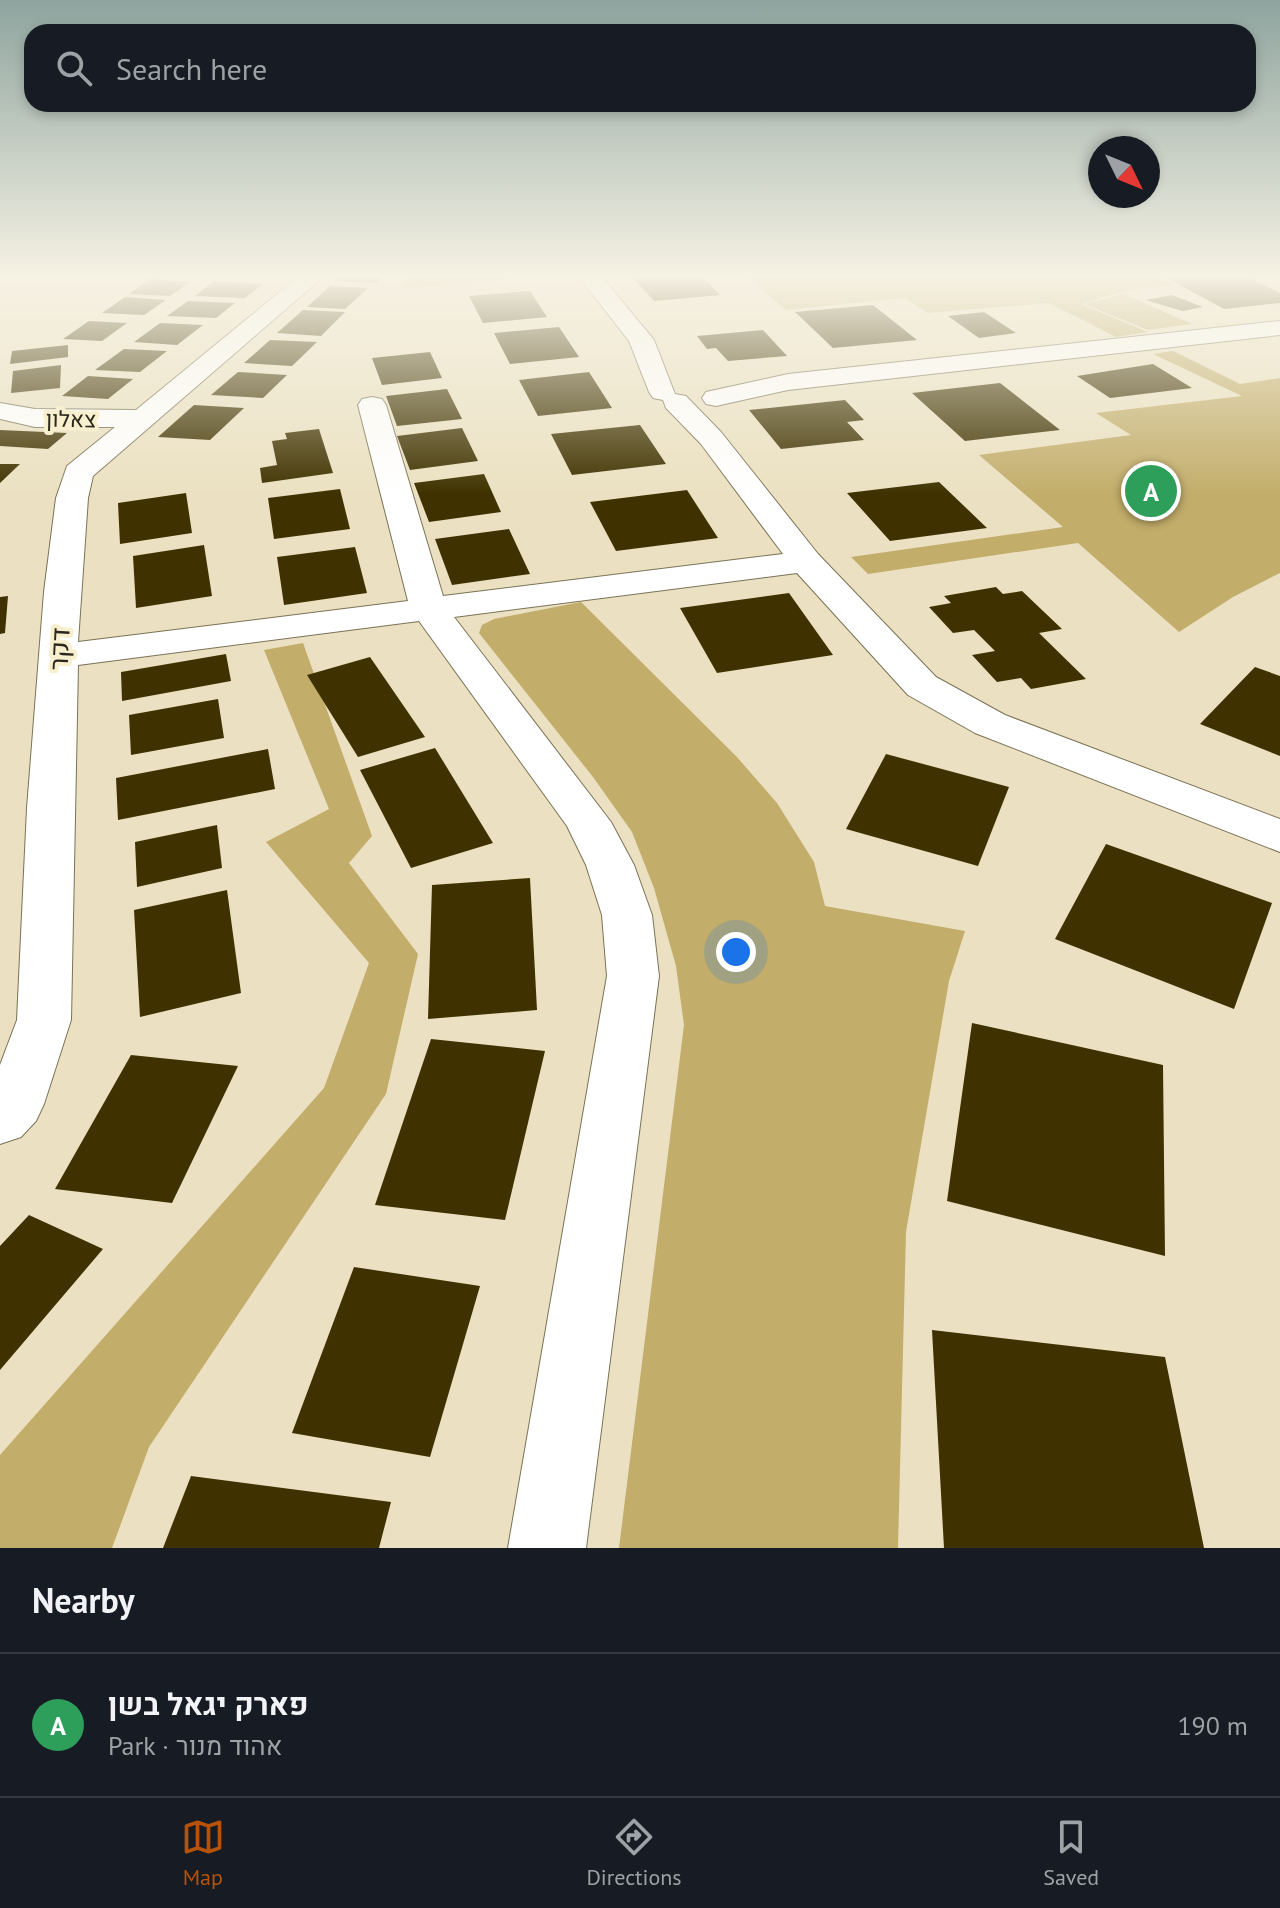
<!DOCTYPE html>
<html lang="en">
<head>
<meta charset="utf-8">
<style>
	:root { --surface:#171b24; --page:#20242c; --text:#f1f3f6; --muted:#9ea1a6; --line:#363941; --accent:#b45309 }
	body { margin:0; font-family:"PT Sans",Heebo,sans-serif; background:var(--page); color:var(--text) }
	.compass { position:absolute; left:1088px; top:136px; width:72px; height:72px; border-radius:50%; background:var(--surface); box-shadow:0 4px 12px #0003; rotate:133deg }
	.you { position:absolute; left:736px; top:952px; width:28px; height:28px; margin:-20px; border:6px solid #fff; border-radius:50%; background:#1a73e8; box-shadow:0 0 0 12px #1a73e833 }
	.badge { display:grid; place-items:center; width:52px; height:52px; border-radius:50%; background:var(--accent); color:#fff; font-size:26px; font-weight:700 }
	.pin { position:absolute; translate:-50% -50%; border:4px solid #fff; box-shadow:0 2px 8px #0006 }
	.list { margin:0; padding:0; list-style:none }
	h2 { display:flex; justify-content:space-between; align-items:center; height:104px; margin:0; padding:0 32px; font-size:34px }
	h2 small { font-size:26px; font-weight:400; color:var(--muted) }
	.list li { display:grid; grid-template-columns:52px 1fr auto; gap:24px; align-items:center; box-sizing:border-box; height:144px; padding:0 32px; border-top:2px solid var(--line) }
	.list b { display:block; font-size:30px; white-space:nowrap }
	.list p { margin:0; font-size:26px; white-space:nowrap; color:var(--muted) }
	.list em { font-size:26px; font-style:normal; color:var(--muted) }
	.icon { flex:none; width:44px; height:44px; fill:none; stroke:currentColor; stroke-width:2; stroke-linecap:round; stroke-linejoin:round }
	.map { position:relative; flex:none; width:1280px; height:1548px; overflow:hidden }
	.search { position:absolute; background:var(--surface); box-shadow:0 4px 12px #0003; left:24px; right:24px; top:24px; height:88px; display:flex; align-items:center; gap:20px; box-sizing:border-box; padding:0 28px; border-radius:24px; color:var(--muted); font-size:30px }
	.sheet { height:248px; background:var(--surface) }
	nav { display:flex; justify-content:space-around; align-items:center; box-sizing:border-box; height:112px; border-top:2px solid var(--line); background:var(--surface); font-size:22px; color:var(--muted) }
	nav a { display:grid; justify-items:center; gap:4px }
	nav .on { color:var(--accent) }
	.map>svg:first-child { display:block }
</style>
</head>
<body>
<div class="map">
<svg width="1280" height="1548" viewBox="0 0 1280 1548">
	<rect width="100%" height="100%" fill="#ebe1c2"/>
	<path fill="#c2ad6a" d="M 411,277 L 524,277 L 401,289 Z
		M 748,277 L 1154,277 L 1174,285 L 1128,290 L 1081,304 L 1148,332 L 1116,337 L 1049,303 L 928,313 L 904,298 L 786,310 Z
		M 1124,294 L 1192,324 L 1148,330 L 1084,304 Z
		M 1173,351 L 1240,384 L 1280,378 L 1280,573 L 1233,597 L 1179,632 L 1078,543 L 868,574 L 851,557 L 1063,527 L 979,455 L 1131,435 L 1096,413 L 1242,396 L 1153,354 Z
		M 581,602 L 736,756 L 777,803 L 814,862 L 825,906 L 965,931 L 949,981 L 906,1232 L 898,1548 L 619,1548 L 684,1025 L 676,966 L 654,888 L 632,832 L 593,777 L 479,633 L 482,625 L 494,619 Z
		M 303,643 L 372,836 L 349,863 L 418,954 L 386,1094 L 149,1447 L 112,1548 L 0,1548 L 0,1455 L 324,1088 L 369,963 L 266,842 L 329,809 L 264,650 Z"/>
	<path fill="#3f3200" d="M 339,277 L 383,277 L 377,283 L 335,281 Z
		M 643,277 L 702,277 L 720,295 L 654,301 L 633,278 Z
		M 1165,277 L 1247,277 L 1280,293 L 1280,303 L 1224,309 Z
		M 150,279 L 190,282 L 170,296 L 129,294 Z
		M 214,281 L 263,284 L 245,298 L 195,296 Z
		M 330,286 L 368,288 L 345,309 L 307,307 Z
		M 530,291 L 547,317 L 483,323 L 469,296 Z
		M 1172,295 L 1203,307 L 1183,311 L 1145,300 Z
		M 125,297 L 166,300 L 144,315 L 102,313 Z
		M 188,301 L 235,303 L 216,318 L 167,316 Z
		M 873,305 L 917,340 L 833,348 L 795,312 Z
		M 303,310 L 345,312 L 321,336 L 277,333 Z
		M 984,312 L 1016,333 L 979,338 L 948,316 Z
		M 89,321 L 127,323 L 102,341 L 63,339 Z
		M 160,323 L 203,325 L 177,345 L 134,342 Z
		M 559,327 L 579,357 L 510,364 L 494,333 Z
		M 763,330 L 787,356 L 728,361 L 716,348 L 707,349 L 697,336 Z
		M 270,340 L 317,342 L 292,366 L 244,363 Z
		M 68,345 L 68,357 L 10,364 L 12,351 Z
		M 124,349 L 167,351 L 140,372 L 95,370 Z
		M 430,352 L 442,378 L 382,385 L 372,358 Z
		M 1153,364 L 1192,388 L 1110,398 L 1077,376 Z
		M 61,365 L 60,388 L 11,393 L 13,371 Z
		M 238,372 L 287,375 L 263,398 L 211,395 Z
		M 589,372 L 612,408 L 538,416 L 519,380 Z
		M 88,376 L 133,379 L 108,399 L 62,396 Z
		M 1000,383 L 1060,430 L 965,441 L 912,393 Z
		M 447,389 L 462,419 L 397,426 L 386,396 Z
		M 845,400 L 864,420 L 847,422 L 864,440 L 781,449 L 749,410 Z
		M 194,405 L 244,408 L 210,440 L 158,437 Z
		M 640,425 L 666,464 L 572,475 L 551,434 Z
		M 462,428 L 478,461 L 410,470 L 397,436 Z
		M 319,429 L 333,473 L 262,483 L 260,468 L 277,465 L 272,441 L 287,439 L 285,433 Z
		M 0,430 L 67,433 L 48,449 L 0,446 Z
		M 0,464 L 20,464 L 0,483 Z
		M 484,474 L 501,512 L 429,522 L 414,483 Z
		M 939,482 L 987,528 L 890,541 L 847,493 Z
		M 340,489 L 350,529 L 274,539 L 268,498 Z
		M 687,490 L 718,538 L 616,551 L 590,502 Z
		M 186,493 L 192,533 L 120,544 L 118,503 Z
		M 509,529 L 530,574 L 452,585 L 435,539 Z
		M 204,545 L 212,596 L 136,608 L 133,556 Z
		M 355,547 L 367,593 L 284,605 L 277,557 Z
		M 996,587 L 1003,594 L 1022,591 L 1062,629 L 1039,633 L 1086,679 L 1031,689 L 1021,678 L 997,682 L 972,655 L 995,651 L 974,630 L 953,633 L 929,607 L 951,603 L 944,596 Z
		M 789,593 L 833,655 L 717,673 L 680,608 Z
		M 8,596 L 5,633 L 0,634 L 0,597 Z
		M 226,654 L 231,681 L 122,701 L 121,672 Z
		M 370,657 L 425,737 L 358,757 L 307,675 Z
		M 1255,667 L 1280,676 L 1280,756 L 1200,724 Z
		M 218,699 L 224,738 L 131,755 L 129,715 Z
		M 435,748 L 493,843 L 411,868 L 360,770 Z
		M 268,749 L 275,789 L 118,820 L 116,778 Z
		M 886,754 L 1009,787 L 978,866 L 846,829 Z
		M 217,825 L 222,868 L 137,887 L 135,842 Z
		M 1106,844 L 1272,903 L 1234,1009 L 1055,939 Z
		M 530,878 L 537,1010 L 428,1019 L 432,885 Z
		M 227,890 L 241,993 L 140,1017 L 134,910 Z
		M 972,1023 L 1163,1065 L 1165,1256 L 947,1201 Z
		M 431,1039 L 545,1051 L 505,1220 L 375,1205 Z
		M 131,1055 L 238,1066 L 172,1203 L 55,1189 Z
		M 29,1215 L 103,1249 L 0,1370 L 0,1246 Z
		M 354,1267 L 480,1286 L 430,1457 L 292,1433 Z
		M 932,1330 L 1165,1357 L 1204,1548 L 944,1548 Z
		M 191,1476 L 391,1502 L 379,1548 L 163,1548 Z"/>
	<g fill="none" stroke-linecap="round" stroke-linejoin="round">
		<g stroke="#7a7256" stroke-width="2">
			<path id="minor" d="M 298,277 L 323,277 L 93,476 L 88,498 L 78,642 L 408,601 L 358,405 L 362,399 L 372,397 L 382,399 L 386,405 L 443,596 L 783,554 L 701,444 L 666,408 L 663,400 L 653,398 L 649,392 L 629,341 L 579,277 L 602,277 L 654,340 L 675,394 L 686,396 L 721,432 L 818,554 L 936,677 L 1005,715 L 1280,819 L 1280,852 L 975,733 L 908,695 L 797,573 L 454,617 L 611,822 L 634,865 L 652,915 L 659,976 L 586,1548 L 508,1548 L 607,976 L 602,915 L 586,865 L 567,826 L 419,621 L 78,665 L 71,1020 L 44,1104 L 36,1121 L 21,1137 L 0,1144 L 0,1065 L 17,1020 L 27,808 L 44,592 L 56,498 L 67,466 L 115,427 L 35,427 L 0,419 L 0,403 L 35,409 L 136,410 Z
				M 1280,321 L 1280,335 L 788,390 L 716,406 L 706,404 L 702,398 L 706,392 L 788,374 Z"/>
		</g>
		<use href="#minor" fill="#fff" fill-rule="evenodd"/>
	</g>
	<linearGradient id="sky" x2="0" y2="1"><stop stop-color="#8ea49e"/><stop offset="0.56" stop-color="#f6f2e4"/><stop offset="1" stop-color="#f6f2e4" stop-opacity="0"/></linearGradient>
	<rect width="1280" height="494" fill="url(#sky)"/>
	<g text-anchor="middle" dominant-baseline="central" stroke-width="8" stroke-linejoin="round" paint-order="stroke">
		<g font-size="22" fill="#2b271c" stroke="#f8efcf">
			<text transform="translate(71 419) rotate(1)">צאלון</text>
		</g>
		<g font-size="26" fill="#2b271c" stroke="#f8efcf">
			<text transform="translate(59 649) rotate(-87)">דקר</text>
		</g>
	</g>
</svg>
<svg class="compass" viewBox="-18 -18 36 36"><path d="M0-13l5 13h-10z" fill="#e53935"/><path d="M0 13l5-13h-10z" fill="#9ea1a6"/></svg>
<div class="you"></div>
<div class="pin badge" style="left:1151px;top:491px;background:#2e9e5b">A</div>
<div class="search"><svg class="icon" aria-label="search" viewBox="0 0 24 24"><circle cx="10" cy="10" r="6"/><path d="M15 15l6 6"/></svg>Search here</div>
</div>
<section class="sheet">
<h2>Nearby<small></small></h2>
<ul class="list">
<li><span class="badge" style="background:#2e9e5b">A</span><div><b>פארק יגאל בשן</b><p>Park · אהוד מנור</p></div><em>190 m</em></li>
</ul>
</section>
<nav>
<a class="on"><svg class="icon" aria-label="map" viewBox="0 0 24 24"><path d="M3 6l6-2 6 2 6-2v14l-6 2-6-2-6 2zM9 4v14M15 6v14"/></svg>Map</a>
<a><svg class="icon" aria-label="directions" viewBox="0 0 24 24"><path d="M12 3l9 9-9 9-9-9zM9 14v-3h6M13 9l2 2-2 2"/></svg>Directions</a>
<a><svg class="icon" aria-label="saved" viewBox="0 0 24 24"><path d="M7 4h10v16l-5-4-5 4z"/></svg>Saved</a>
</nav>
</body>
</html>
